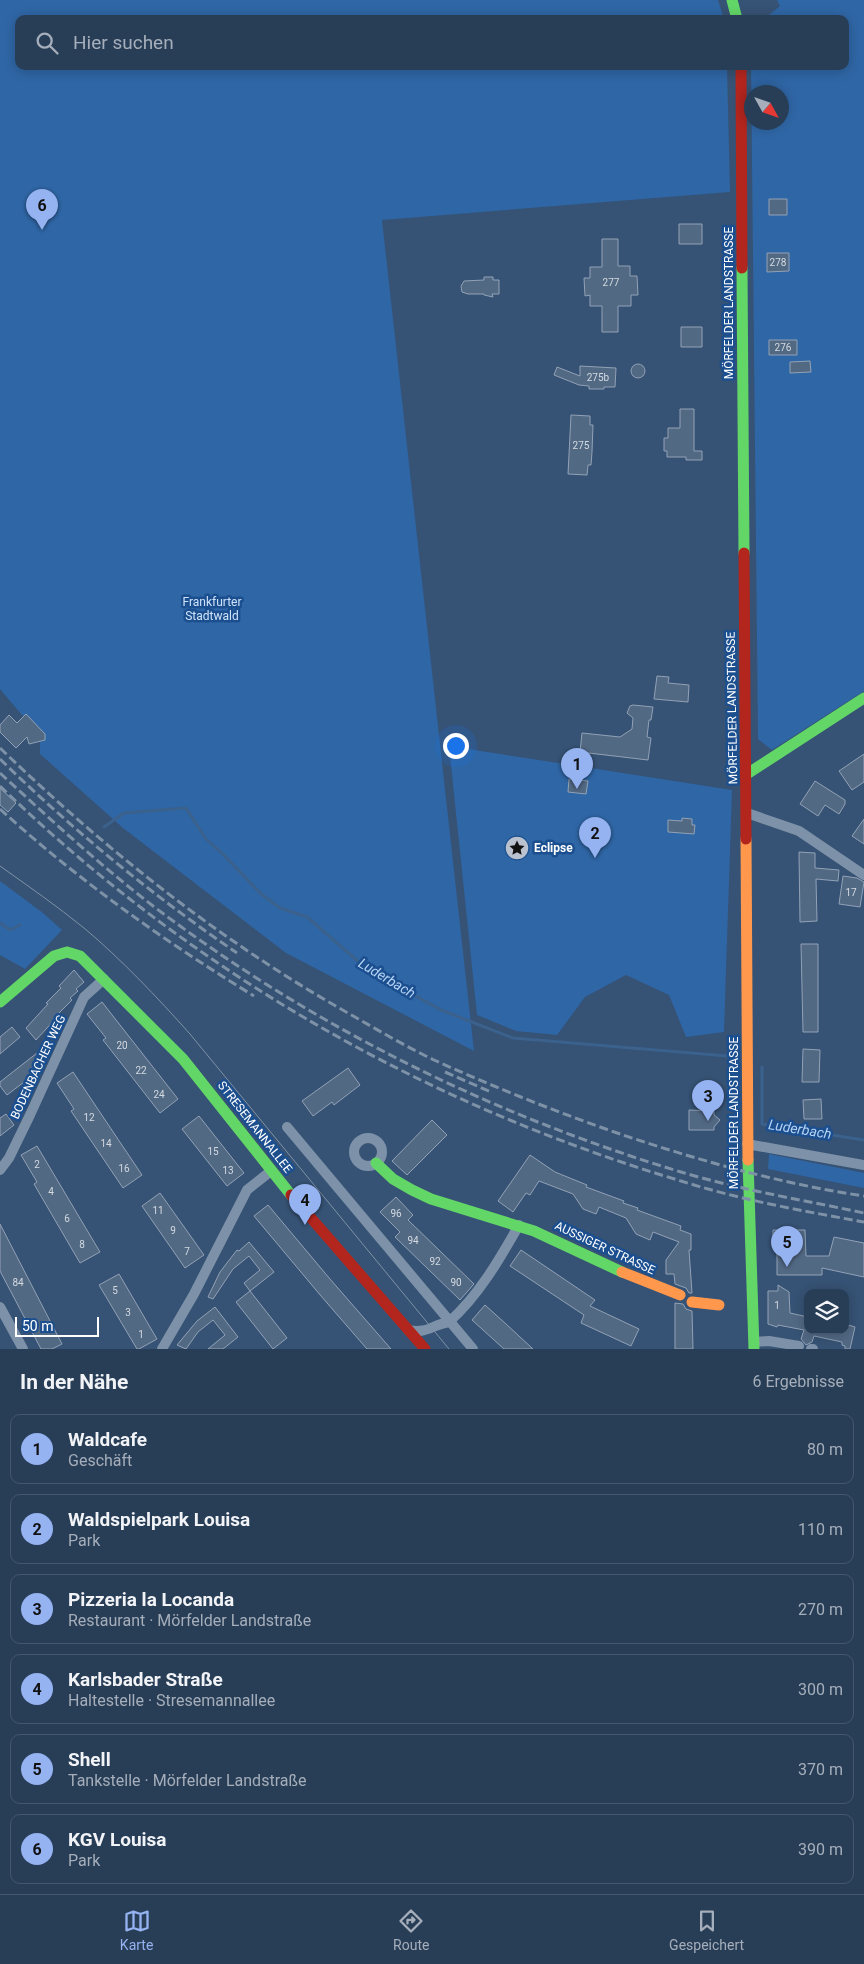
<!DOCTYPE html>
<html lang="de">
<head>
<meta charset="utf-8">
<style>
	:root { --surface:#283e57; --page:#30455d; --text:#f1f3f6; --muted:#a5aeba; --line:#44576d; --accent:#95b2f1 }
	body { margin:0; font-family:Roboto,sans-serif; background:var(--page); color:var(--text) }
	.controls { position:absolute; right:15px; bottom:15px; display:grid; overflow:hidden; border-radius:10px; box-shadow:0 2px 12px #0003 }
	.controls button { width:45px; height:45px; display:grid; place-items:center; padding:0; border:0; border-bottom:1px solid var(--line); background:var(--surface); color:var(--text); font:25px sans-serif }
	.compass { position:absolute; left:744px; top:85px; width:45px; height:45px; border-radius:50%; background:var(--surface); box-shadow:0 2px 12px #0003; rotate:130deg }
	.scale { position:absolute; left:15px; bottom:12px; width:84px; box-sizing:border-box; padding-left:5px; border:2px solid #fff; border-top:0; font-size:14px; line-height:18px; white-space:nowrap; color:#fff; -webkit-text-stroke:4px #1b4f8f; paint-order:stroke }
	.you { position:absolute; left:455px; top:745px; width:18px; height:18px; margin:-12px; border:4px solid #fff; border-radius:50%; background:#1a73e8; box-shadow:0 0 0 8px #1a73e833 }
	.badge { display:grid; place-items:center; width:32px; height:32px; border-radius:50%; background:var(--accent); color:#111; font-size:16px; font-weight:700 }
	.pin { position:absolute; translate:-50% -41px; filter:drop-shadow(0 1px 2px #0008) }
	.pin::after { content:''; position:absolute; top:26px; width:18px; height:15px; background:inherit; clip-path:polygon(0 0,100% 0,50% 100%) }
	.list { margin:0; padding:0; list-style:none }
	h2 { display:flex; justify-content:space-between; align-items:center; height:65px; margin:0; padding:0 20px; font-size:21px }
	h2 small { font-size:16px; font-weight:400; color:var(--muted) }
	.list li { display:grid; grid-template-columns:32px 1fr auto; gap:15px; align-items:center; box-sizing:border-box; height:70px; margin:0 10px 10px; padding:0 10px; border:1px solid var(--line); border-radius:10px }
	.list b { display:block; font-size:19px; white-space:nowrap }
	.list p { margin:0; font-size:16px; white-space:nowrap; color:var(--muted) }
	.list em { font-size:16px; font-style:normal; color:var(--muted) }
	.icon { flex:none; width:28px; height:28px; fill:none; stroke:currentColor; stroke-width:2; stroke-linecap:round; stroke-linejoin:round }
	.map { position:relative; flex:none; width:864px; height:1349px; overflow:hidden }
	.search { position:absolute; background:var(--surface); box-shadow:0 2px 12px #0003; left:15px; right:15px; top:15px; height:55px; display:flex; align-items:center; gap:12px; box-sizing:border-box; padding:0 18px; border-radius:10px; color:var(--muted); font-size:19px }
	.sheet { height:545px; background:var(--surface) }
	nav { display:flex; justify-content:space-around; align-items:center; box-sizing:border-box; height:70px; border-top:1px solid var(--line); background:var(--surface); font-size:14px; color:var(--muted) }
	nav a { display:grid; justify-items:center; gap:2px }
	nav .on { color:var(--accent) }
	.map>svg:first-child { display:block }
</style>
</head>
<body>
<div class="map">
<svg width="864" height="1349" viewBox="0 0 864 1349">
	<rect width="100%" height="100%" fill="#365274"/>
	<path fill="#2f66a5" fill-rule="evenodd" d="M 0,0 L 718,0 L 724,19 L 19,19 L 19,66 L 727,66 L 730,192 L 382,220 L 474,1051 L 286,953 L 123,828 L 40,754 L 40,733 L 21,714 L 0,689 Z
		M 777,0 L 864,0 L 864,691 L 772,750 L 758,739 L 751,66 L 845,66 L 845,19 L 764,19 L 780,6 ZM 752,92 L 782,92 L 782,122 L 752,122 Z
		M 449,746 L 732,790 L 724,1032 L 686,1037 L 669,995 L 626,975 L 585,997 L 557,1035 L 516,1031 L 477,1015 Z
		M 0,881 L 43,913 L 62,930 L 25,969 L 0,955 Z
		M 769,1154 L 864,1173 L 864,1188 L 768,1169 Z"/>
	<g fill="none" stroke-linecap="round" stroke-linejoin="round">
		<path stroke="#3b618d" stroke-width="3" d="M 104,827 L 124,813 L 186,808 L 206,839 L 224,855 L 261,894 L 280,908 L 307,917 L 367,969 L 441,1010 L 513,1038 L 727,1056
			M 0,923 L 10,930 L 20,925
			M 762,1067 L 762,1124 L 864,1140"/>
	</g>
	<path fill="#526984" stroke="#92a2b6" d="M 769,199 L 787,199 L 787,215 L 769,215 Z
		M 679,224 L 702,224 L 702,244 L 679,244 Z
		M 602,239 L 618,239 L 618,266 L 630,266 L 630,276 L 637,276 L 638,295 L 631,295 L 631,306 L 618,306 L 618,332 L 602,332 L 602,306 L 590,306 L 590,295 L 585,296 L 584,278 L 590,278 L 590,267 L 602,267 Z
		M 767,253 L 789,253 L 789,271 L 767,272 Z
		M 484,277 L 493,277 L 493,280 L 499,280 L 499,294 L 492,294 L 493,297 L 484,295 L 484,294 L 468,294 L 462,292 L 461,286 L 464,281 L 484,280 Z
		M 681,327 L 702,327 L 702,347 L 681,347 Z
		M 769,340 L 797,340 L 797,355 L 769,355 Z
		M 810,361 L 811,372 L 790,373 L 790,362 Z
		M631 371a7 7 0 1 1 14 0a7 7 0 1 1-14 0Z
		M 580,366 L 616,368 L 615,387 L 604,387 L 604,389 L 589,389 L 589,386 L 579,385 L 554,375 L 557,367 L 580,376 Z
		M 680,409 L 694,409 L 694,451 L 702,451 L 702,460 L 686,460 L 686,457 L 667,457 L 667,451 L 664,451 L 664,438 L 668,438 L 668,428 L 680,428 Z
		M 571,415 L 590,416 L 590,425 L 593,425 L 592,452 L 591,465 L 588,465 L 587,475 L 568,474 Z
		M 657,676 L 669,677 L 668,683 L 689,685 L 688,702 L 654,699 Z
		M 633,705 L 653,707 L 651,720 L 649,720 L 647,737 L 651,738 L 648,760 L 580,752 L 582,733 L 620,737 L 632,729 L 633,718 L 627,713 L 630,706 Z
		M 26,714 L 45,734 L 45,740 L 29,744 L 27,737 L 16,748 L 0,732 L 0,725 L 9,715 L 17,723 Z
		M 864,754 L 864,782 L 852,790 L 839,771 Z
		M 569,779 L 588,781 L 586,794 L 568,792 Z
		M 815,781 L 845,800 L 845,804 L 839,814 L 825,805 L 818,816 L 800,804 Z
		M 0,788 L 16,803 L 8,812 L 0,805 Z
		M 682,818 L 692,819 L 692,825 L 695,825 L 694,834 L 668,832 L 668,820 L 682,821 Z
		M 864,819 L 864,844 L 852,836 Z
		M 799,852 L 815,853 L 815,868 L 839,870 L 838,881 L 816,879 L 817,921 L 800,922 Z
		M 843,876 L 857,878 L 864,882 L 860,907 L 839,904 Z
		M 801,944 L 818,944 L 818,1032 L 803,1032 Z
		M 74,970 L 84,982 L 76,989 L 78,991 L 70,998 L 72,1000 L 57,1015 L 58,1016 L 36,1040 L 26,1028 L 48,1004 L 46,1003 L 61,988 L 59,986 Z
		M 102,1002 L 178,1099 L 160,1113 L 103,1040 L 106,1038 L 87,1014 Z
		M 12,1027 L 20,1037 L 0,1054 L 0,1037 Z
		M 803,1049 L 820,1050 L 819,1082 L 802,1082 Z
		M 37,1053 L 45,1066 L 7,1095 L 0,1086 L 0,1082 Z
		M 348,1068 L 360,1085 L 334,1105 L 332,1102 L 313,1116 L 302,1101 Z
		M 73,1072 L 142,1175 L 123,1188 L 71,1111 L 74,1109 L 57,1083 Z
		M 821,1099 L 822,1119 L 804,1119 L 803,1100 Z
		M 689,1110 L 714,1111 L 714,1115 L 720,1120 L 714,1127 L 714,1130 L 689,1130 Z
		M 6,1114 L 14,1125 L 0,1136 L 0,1118 Z
		M 199,1116 L 244,1173 L 227,1186 L 182,1129 Z
		M 432,1120 L 447,1135 L 407,1175 L 392,1161 Z
		M 37,1146 L 100,1252 L 80,1263 L 34,1184 L 37,1182 L 21,1155 Z
		M 530,1155 L 555,1172 L 587,1185 L 586,1187 L 624,1201 L 623,1203 L 638,1208 L 637,1210 L 681,1226 L 680,1230 L 691,1234 L 691,1250 L 689,1250 L 692,1293 L 689,1293 L 686,1288 L 675,1284 L 674,1274 L 666,1274 L 666,1260 L 679,1242 L 653,1232 L 650,1240 L 636,1234 L 626,1218 L 599,1207 L 596,1214 L 583,1209 L 573,1194 L 539,1181 L 530,1195 L 526,1193 L 513,1212 L 498,1201 Z
		M 160,1193 L 204,1255 L 185,1268 L 142,1206 Z
		M 396,1197 L 413,1215 L 408,1220 L 474,1284 L 460,1300 L 395,1237 L 400,1232 L 380,1212 Z
		M 268,1205 L 330,1279 L 391,1349 L 367,1349 L 321,1296 L 254,1216 Z
		M 0,1224 L 62,1344 L 52,1349 L 41,1349 L 0,1271 Z
		M 773,1230 L 805,1230 L 806,1256 L 829,1256 L 834,1237 L 864,1243 L 864,1277 L 822,1268 L 822,1275 L 777,1275 L 777,1246 L 773,1246 Z
		M 249,1242 L 274,1272 L 250,1291 L 244,1283 L 260,1270 L 249,1256 L 233,1269 L 213,1299 L 208,1297 L 220,1272 L 237,1250 L 239,1251 Z
		M 521,1250 L 595,1300 L 590,1306 L 639,1329 L 631,1346 L 581,1323 L 584,1315 L 510,1266 Z
		M 119,1274 L 157,1339 L 139,1349 L 137,1349 L 99,1285 Z
		M 778,1285 L 789,1292 L 790,1313 L 808,1317 L 808,1330 L 845,1330 L 845,1324 L 855,1327 L 850,1349 L 845,1349 L 845,1346 L 842,1345 L 842,1342 L 814,1336 L 812,1342 L 806,1345 L 801,1339 L 804,1330 L 778,1325 L 777,1327 L 768,1324 L 768,1291 L 778,1291 Z
		M 250,1291 L 287,1338 L 273,1349 L 236,1302 Z
		M 675,1303 L 683,1304 L 686,1309 L 692,1311 L 693,1349 L 675,1349 Z
		M 485,1305 L 506,1324 L 533,1349 L 504,1349 L 472,1320 Z
		M 215,1307 L 238,1337 L 223,1349 L 208,1349 L 225,1335 L 213,1320 L 198,1332 L 186,1349 L 177,1345 L 197,1321 Z"/>
	<g fill="none" stroke-linecap="round" stroke-linejoin="round">
		<path stroke="#7d92a8" stroke-width="10" d="M 747,813 L 799,831 L 864,875
			M 287,1127 L 473,1349
			M354 1152a14 14 0 1 1 28 0a14 14 0 1 1-28 0Z
			M 747,1144 L 864,1165
			M 0,1170 L 9,1158 L 30,1115 L 84,997 L 104,979
			M 0,1307 L 23,1349
			M 449,1322 C 479,1295 499,1260 519,1225
			M 408,1330 C 428,1334 431,1325 449,1322
			M 754,1342 L 769,1341 L 799,1346
			M 162,1349 L 194,1294 L 247,1190 L 271,1171
			M 811,1349 L 813,1349"/>
		<path stroke="#63d668" stroke-width="11" d="M 732,0 L 737,19
			M 742,268 L 744,553
			M 747,774 L 864,698
			M 0,1002 L 54,956 L 67,952 L 80,956 L 183,1059 L 291,1195
			M 748,1160 L 754,1349
			M 376,1163 L 393,1179 L 412,1190 L 431,1199 L 534,1231 L 622,1272"/>
		<path stroke="#ff974d" stroke-width="11" d="M 746,839 L 748,1160
			M 622,1272 L 680,1295
			M 692,1302 L 719,1305"/>
		<path stroke="#b3261e" stroke-width="11" d="M 741,66 L 742,268
			M 744,553 L 746,839
			M 291,1195 L 425,1349"/>
		<path stroke="#7e92a7" stroke-width="1" d="M 0,866 C 28,886 57,906 84,928 C 122,960 157,997 190,1034 L 449,1349"/>
		<path stroke="#7e92a7" stroke-width="3" stroke-dasharray="9 4" stroke-linecap="butt" d="M 0,748 C 108,852 224,944 355,1017 C 381,1032 407,1047 434,1060 C 496,1088 559,1113 623,1135 C 701,1161 782,1184 864,1196
			M 0,759 C 74,831 152,895 237,953
			M 0,773 C 51,820 102,867 157,909 C 314,1027 492,1115 681,1172 C 741,1190 803,1200 864,1213
			M 0,786 C 193,973 424,1104 681,1181 C 741,1200 803,1211 864,1222
			M 0,809 C 78,880 164,941 254,996
			M 445,1072 L 491,1092"/>
	</g>
	<defs>
		<g id="sight-disc" transform="scale(1.25)"><circle r="9.5" fill="#b9c2ce" stroke="#1b4f8f"/><path d="M0-6L1.8-2.2L6-1.7L2.9 1.2L3.7 5.4L0 3.3L-3.7 5.4L-2.9 1.2L-6-1.7L-1.8-2.2Z" fill="#111"/></g>
	</defs>
	<g fill-rule="evenodd">
		<use href="#sight-disc" x="517" y="848"/>
	</g>
	<g text-anchor="middle" dominant-baseline="central" stroke-width="5" stroke-linejoin="round" paint-order="stroke">
		<g font-size="10" fill="#d4dae0">
			<text x="778" y="262">278</text>
			<text x="611" y="282">277</text>
			<text x="783" y="347">276</text>
			<text x="598" y="377">275b</text>
			<text x="581" y="445">275</text>
			<text x="851" y="892">17</text>
			<text x="122" y="1045">20</text>
			<text x="141" y="1070">22</text>
			<text x="159" y="1094">24</text>
			<text x="89" y="1117">12</text>
			<text x="106" y="1143">14</text>
			<text x="213" y="1151">15</text>
			<text x="37" y="1164">2</text>
			<text x="124" y="1168">16</text>
			<text x="228" y="1170">13</text>
			<text x="51" y="1191">4</text>
			<text x="158" y="1210">11</text>
			<text x="396" y="1213">96</text>
			<text x="67" y="1218">6</text>
			<text x="173" y="1230">9</text>
			<text x="413" y="1240">94</text>
			<text x="82" y="1244">8</text>
			<text x="187" y="1251">7</text>
			<text x="435" y="1261">92</text>
			<text x="18" y="1282">84</text>
			<text x="456" y="1282">90</text>
			<text x="115" y="1290">5</text>
			<text x="777" y="1305">1</text>
			<text x="128" y="1312">3</text>
			<text x="141" y="1334">1</text>
		</g>
		<g font-size="12" fill="#fff" stroke="#1b4f8f">
			<text transform="translate(729 303) rotate(-90)">MÖRFELDER LANDSTRASSE</text>
			<text transform="translate(732 708) rotate(-91)">MÖRFELDER LANDSTRASSE</text>
			<text transform="translate(38 1067) rotate(-65)">BODENBACHER WEG</text>
			<text transform="translate(734 1113) rotate(-90)">MÖRFELDER LANDSTRASSE</text>
			<text transform="translate(255 1127) rotate(52)">STRESEMANNALLEE</text>
			<text transform="translate(605 1248) rotate(25)">AUSSIGER STRASSE</text>
		</g>
		<g font-size="12" fill="#cfe3fa" stroke="#1b4f8f">
			<text x="212" y="602">Frankfurter<tspan x="212" dy="14">Stadtwald</tspan></text>
		</g>
		<g font-size="12" font-weight="bold" fill="#fff" stroke="#1b4f8f" text-anchor="start">
			<text x="534" y="848">Eclipse</text>
		</g>
		<g font-size="14" font-style="italic" fill="#b5d3f5" stroke="#1b4f8f">
			<text transform="translate(387 978) rotate(31)">Luderbach</text>
			<text transform="translate(800 1129) rotate(9)">Luderbach</text>
		</g>
	</g>
</svg>
<div class="controls">
<button><svg class="icon" aria-label="layers" viewBox="0 0 24 24"><path d="M12 4l9 5-9 5-9-5zM3 14l9 5 9-5"/></svg></button>
</div>
<svg class="compass" viewBox="-18 -18 36 36"><path d="M0-13l5 13h-10z" fill="#e53935"/><path d="M0 13l5-13h-10z" fill="#a5aeba"/></svg>
<div class="scale">50 m</div>
<div class="you"></div>
<div class="pin badge" style="left:577px;top:789px">1</div>
<div class="pin badge" style="left:595px;top:858px">2</div>
<div class="pin badge" style="left:708px;top:1121px">3</div>
<div class="pin badge" style="left:305px;top:1225px">4</div>
<div class="pin badge" style="left:787px;top:1267px">5</div>
<div class="pin badge" style="left:42px;top:230px">6</div>
<div class="search"><svg class="icon" aria-label="search" viewBox="0 0 24 24"><circle cx="10" cy="10" r="6"/><path d="M15 15l6 6"/></svg>Hier suchen</div>
</div>
<section class="sheet">
<h2>In der Nähe<small>6 Ergebnisse</small></h2>
<ul class="list">
<li><span class="badge">1</span><div><b>Waldcafe</b><p>Geschäft</p></div><em>80 m</em></li>
<li><span class="badge">2</span><div><b>Waldspielpark Louisa</b><p>Park</p></div><em>110 m</em></li>
<li><span class="badge">3</span><div><b>Pizzeria la Locanda</b><p>Restaurant · Mörfelder Landstraße</p></div><em>270 m</em></li>
<li><span class="badge">4</span><div><b>Karlsbader Straße</b><p>Haltestelle · Stresemannallee</p></div><em>300 m</em></li>
<li><span class="badge">5</span><div><b>Shell</b><p>Tankstelle · Mörfelder Landstraße</p></div><em>370 m</em></li>
<li><span class="badge">6</span><div><b>KGV Louisa</b><p>Park</p></div><em>390 m</em></li>
</ul>
</section>
<nav>
<a class="on"><svg class="icon" aria-label="map" viewBox="0 0 24 24"><path d="M3 6l6-2 6 2 6-2v14l-6 2-6-2-6 2zM9 4v14M15 6v14"/></svg>Karte</a>
<a><svg class="icon" aria-label="directions" viewBox="0 0 24 24"><path d="M12 3l9 9-9 9-9-9zM9 14v-3h6M13 9l2 2-2 2"/></svg>Route</a>
<a><svg class="icon" aria-label="saved" viewBox="0 0 24 24"><path d="M7 4h10v16l-5-4-5 4z"/></svg>Gespeichert</a>
</nav>
</body>
</html>
